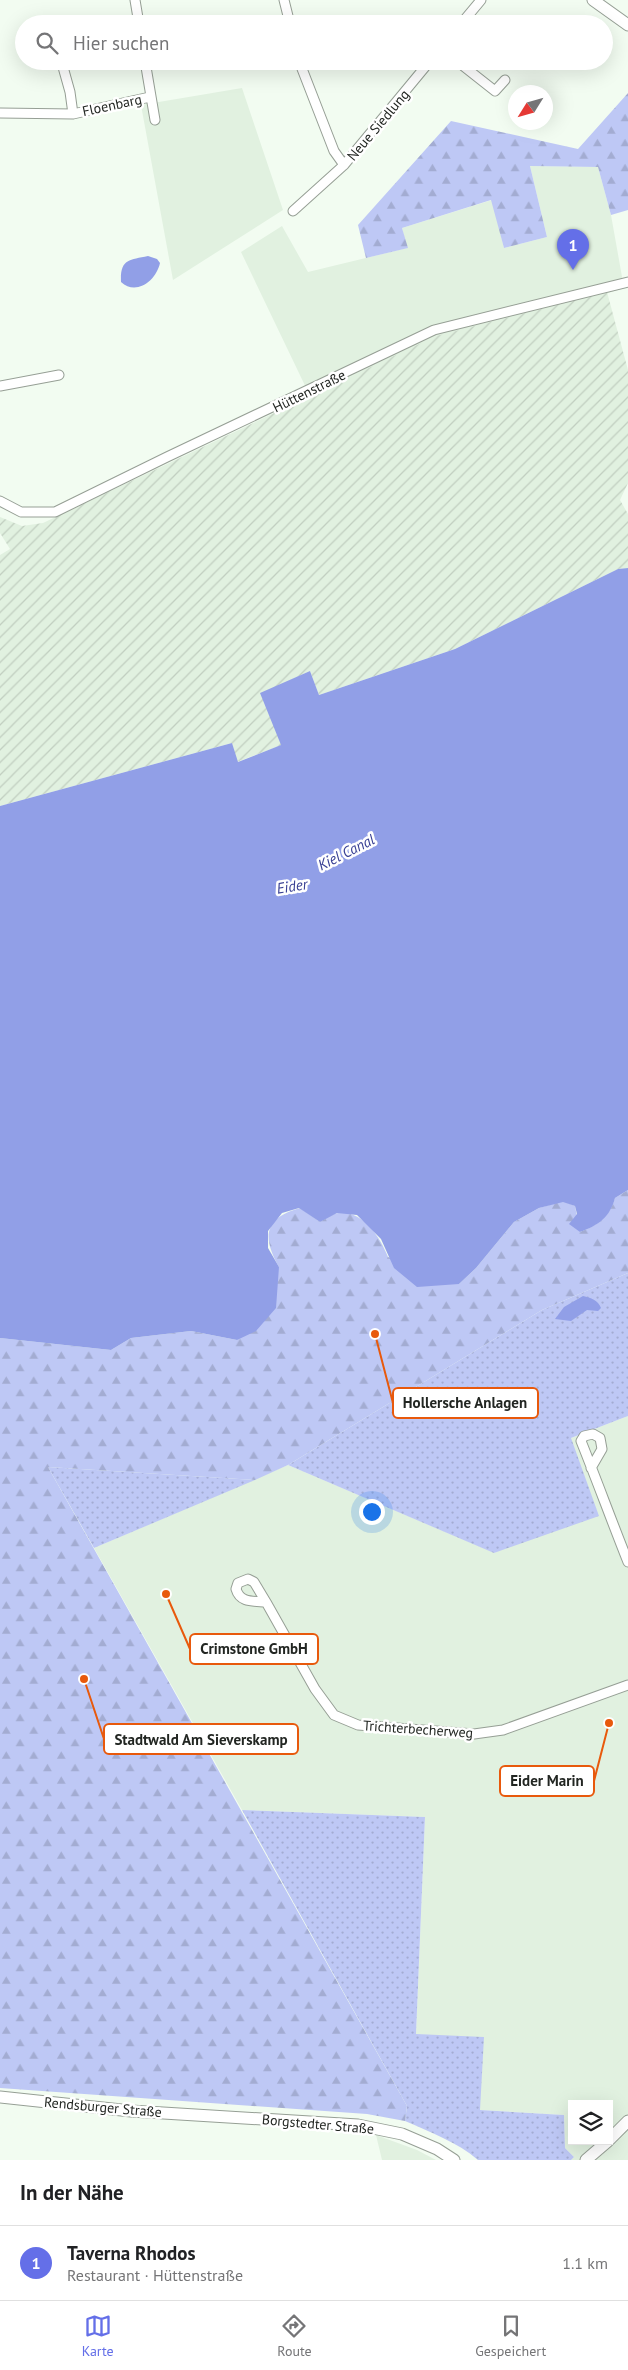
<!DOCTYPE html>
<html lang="de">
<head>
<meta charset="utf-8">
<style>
	:root { --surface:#fff; --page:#f2f2f2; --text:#202124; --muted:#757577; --line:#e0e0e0; --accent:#646fe8 }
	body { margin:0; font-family:"PT Sans",sans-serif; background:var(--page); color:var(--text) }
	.controls { position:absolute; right:15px; bottom:15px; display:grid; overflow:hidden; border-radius:0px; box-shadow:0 5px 20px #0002 }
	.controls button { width:45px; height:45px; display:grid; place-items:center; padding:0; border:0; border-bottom:1px solid var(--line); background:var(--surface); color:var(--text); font:25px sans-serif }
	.compass { position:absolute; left:508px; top:85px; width:45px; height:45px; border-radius:50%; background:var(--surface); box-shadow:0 5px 20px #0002; rotate:233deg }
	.you { position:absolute; left:371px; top:1511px; width:18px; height:18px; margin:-12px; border:4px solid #fff; border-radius:50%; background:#1a73e8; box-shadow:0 0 0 8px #1a73e833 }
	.badge { display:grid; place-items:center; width:32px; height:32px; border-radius:50%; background:var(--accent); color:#fff; font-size:16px; font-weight:700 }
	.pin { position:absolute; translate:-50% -41px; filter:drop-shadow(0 1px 2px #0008) }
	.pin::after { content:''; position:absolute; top:26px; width:18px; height:15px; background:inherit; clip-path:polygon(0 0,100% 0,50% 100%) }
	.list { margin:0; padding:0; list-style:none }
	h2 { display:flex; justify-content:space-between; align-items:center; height:65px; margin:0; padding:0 20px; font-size:21px }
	h2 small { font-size:16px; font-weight:400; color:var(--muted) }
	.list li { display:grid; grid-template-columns:32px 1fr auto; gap:15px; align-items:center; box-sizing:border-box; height:75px; padding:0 20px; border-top:1px solid var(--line) }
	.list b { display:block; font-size:19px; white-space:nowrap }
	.list p { margin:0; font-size:16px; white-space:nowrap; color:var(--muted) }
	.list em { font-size:16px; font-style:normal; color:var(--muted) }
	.icon { flex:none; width:28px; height:28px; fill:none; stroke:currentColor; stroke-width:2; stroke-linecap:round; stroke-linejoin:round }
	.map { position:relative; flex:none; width:628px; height:2160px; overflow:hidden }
	.search { position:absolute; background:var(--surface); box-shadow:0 5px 20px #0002; left:15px; right:15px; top:15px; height:55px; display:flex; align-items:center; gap:12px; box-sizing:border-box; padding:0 18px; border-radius:28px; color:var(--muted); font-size:19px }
	.sheet { height:140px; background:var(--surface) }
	nav { display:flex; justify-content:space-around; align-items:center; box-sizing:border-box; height:70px; border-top:1px solid var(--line); background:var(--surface); font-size:14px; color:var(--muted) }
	nav a { display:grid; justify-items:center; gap:2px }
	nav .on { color:var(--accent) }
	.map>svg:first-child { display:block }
</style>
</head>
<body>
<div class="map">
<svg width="628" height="2160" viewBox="0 0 628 2160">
	<defs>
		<pattern id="industrial-furrows" width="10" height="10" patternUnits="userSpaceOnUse" patternTransform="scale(1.25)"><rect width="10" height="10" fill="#e1f1e0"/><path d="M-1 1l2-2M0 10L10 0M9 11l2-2" fill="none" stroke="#c1cec0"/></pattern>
		<pattern id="grass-dots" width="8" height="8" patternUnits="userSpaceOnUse" patternTransform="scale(1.25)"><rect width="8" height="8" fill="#bec8f5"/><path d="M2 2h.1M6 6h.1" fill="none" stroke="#a3acd2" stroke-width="1.8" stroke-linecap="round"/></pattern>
		<pattern id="forest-firs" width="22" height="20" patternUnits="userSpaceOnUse" patternTransform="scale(1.25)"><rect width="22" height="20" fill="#bec8f5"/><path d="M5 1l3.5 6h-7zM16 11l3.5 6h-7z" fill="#a3acd2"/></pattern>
	</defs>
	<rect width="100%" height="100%" fill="#f2fcf1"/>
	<path fill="#e1f1e0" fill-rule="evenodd" d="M 242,88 L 283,210 L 173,280 L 141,105 Z
		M 530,166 L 598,167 L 611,215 L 624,288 L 363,371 L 310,396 L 241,252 L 282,226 L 308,272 L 407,248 L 402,228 L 492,200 L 504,248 L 547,237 Z
		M 628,1416 L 628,2160 L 571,2160 L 574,2157 L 565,2148 L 564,2115 L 480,2110 L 416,2034 L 425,1817 L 242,1810 L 94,1548 L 288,1465 L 495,1553 L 571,1438 ZM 572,2104 L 609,2104 L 609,2141 L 572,2141 Z
		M 376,2135 L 417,2150 L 436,2160 L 382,2160 Z"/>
	<path fill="url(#industrial-furrows)" d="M 607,292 L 628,370 L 628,483 L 620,500 L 628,514 L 628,568 L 618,569 L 455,649 L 319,695 L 310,671 L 261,694 L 282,745 L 237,762 L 232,743 L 0,806 L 0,555 L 10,549 L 0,533 L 0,517 L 22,526 L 43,523 L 436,336 Z"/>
	<path fill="url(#grass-dots)" d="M 628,1273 L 628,1416 L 571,1438 L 599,1516 L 494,1553 L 288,1465 L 542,1310 Z
		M 48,1467 L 255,1480 L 94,1548 Z
		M 242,1810 L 425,1817 L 416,2034 L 484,2037 L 480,2110 L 564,2115 L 565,2148 L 574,2157 L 571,2160 L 478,2160 C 457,2142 430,2132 405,2121 L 407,2106 Z"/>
	<path fill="url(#forest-firs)" d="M 628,93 L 628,210 L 611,215 L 598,167 L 530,166 L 547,237 L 504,248 L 491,200 L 402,228 L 408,248 L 366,258 L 358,225 L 451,121 L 578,149 Z
		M 628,1190 L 628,1273 L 542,1310 L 288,1465 L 255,1480 L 48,1467 L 407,2106 L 405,2121 L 367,2114 L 0,2088 L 0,1338 L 111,1350 L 131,1338 L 191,1331 L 237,1340 L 279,1267 C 262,1237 264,1218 300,1208 L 320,1222 C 325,1219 332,1214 338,1213 C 363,1210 380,1237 388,1257 L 459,1284 L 476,1268 L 514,1222 L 539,1208 L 563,1201 L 575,1206 L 580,1232 C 598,1225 610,1216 615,1198 Z"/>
	<path fill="#919fe7" d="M 148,256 L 157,259 L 160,263 C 156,281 136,296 121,282 C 120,259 129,260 148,256 Z
		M 628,568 L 628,1190 L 615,1198 C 610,1217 599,1225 580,1232 L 569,1224 L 577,1214 L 575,1206 L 563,1202 L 539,1208 L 514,1222 L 476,1268 L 459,1284 L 417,1287 L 394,1268 L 381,1239 L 357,1215 L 337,1213 L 320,1222 L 299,1208 L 282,1213 L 268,1231 L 268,1248 L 279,1267 L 276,1308 L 256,1331 L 237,1340 L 191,1331 L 131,1338 L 111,1350 L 0,1338 L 0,806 L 232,743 L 238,762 L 281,745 L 260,693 L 310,671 L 319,695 L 455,649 L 618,569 Z
		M 583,1296 C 591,1298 598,1300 601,1308 L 598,1311 L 587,1310 L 571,1321 L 555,1319 L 564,1307 Z"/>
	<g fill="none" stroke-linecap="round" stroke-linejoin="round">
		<g stroke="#969f95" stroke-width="11">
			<path id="street" d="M 135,0 L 139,24
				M 284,0 L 290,24
				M 461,24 L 481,0
				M 145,61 L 155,120
				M 299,61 L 334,151 L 344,165
				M 457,61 L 495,91 L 505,80
				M 63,67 L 70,92 L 73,114
				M 0,113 L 73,114 L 150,97
				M 293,211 L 344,165 L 430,61
				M 0,386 L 59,375
				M 0,501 L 21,512 L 55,512 L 167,457 L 434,330 L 628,282
				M 591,1468 L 602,1449 L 600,1438 L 593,1434 L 584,1436 L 581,1441 C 597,1481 612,1522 628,1562
				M 266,1602 C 253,1601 240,1603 236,1589 L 238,1583 L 248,1579 L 254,1582 L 266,1602 L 315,1689 L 334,1715 L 358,1725 L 474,1734 L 503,1730 L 628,1685"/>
		</g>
		<g stroke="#969f95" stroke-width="13">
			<path id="secondary" d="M 593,0 L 628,25
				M 0,2097 L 131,2111 L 358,2125 L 402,2134 L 437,2149 L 454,2160
				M 609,2140 L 628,2121
				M 586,2160 L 608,2141"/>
		</g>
		<use href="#street" stroke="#fff" stroke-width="9"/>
		<use href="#secondary" stroke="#fff" stroke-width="11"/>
	</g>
	<g text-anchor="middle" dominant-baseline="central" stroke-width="5" stroke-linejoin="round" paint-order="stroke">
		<g font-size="14" fill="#222622" stroke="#fff">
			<text transform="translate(112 105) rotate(-12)">Floenbarg</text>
			<text transform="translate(378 125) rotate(-50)">Neue Siedlung</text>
			<text transform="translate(309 391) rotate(-26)">Hüttenstraße</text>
			<text transform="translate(418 1729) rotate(4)">Trichterbecherweg</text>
			<text transform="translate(103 2107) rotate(5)">Rendsburger Straße</text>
			<text transform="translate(318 2124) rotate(5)">Borgstedter Straße</text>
		</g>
		<g font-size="15" font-style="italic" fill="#394094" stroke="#fff">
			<text transform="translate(346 852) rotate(-27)">Kiel Canal</text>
			<text transform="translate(292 886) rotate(-9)">Eider</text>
		</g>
	</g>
	<path fill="none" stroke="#e8590c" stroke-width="2" d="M375 1334L393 1403M166 1594L190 1649M84 1679L104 1739M609 1723L594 1781"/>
	<g fill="#e8590c" stroke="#fff" stroke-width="2">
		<circle cx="375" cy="1334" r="5"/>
		<circle cx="166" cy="1594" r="5"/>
		<circle cx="84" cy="1679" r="5"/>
		<circle cx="609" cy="1723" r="5"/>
	</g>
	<g fill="#fff" stroke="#e8590c" stroke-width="2">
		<rect x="393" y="1388" width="145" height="30" rx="5"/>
		<rect x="190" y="1634" width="128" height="30" rx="5"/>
		<rect x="104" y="1724" width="194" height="30" rx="5"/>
		<rect x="500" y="1766" width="94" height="30" rx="5"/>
	</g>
	<g font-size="15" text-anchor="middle" font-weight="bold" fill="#222622">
		<text x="465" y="1408">Hollersche Anlagen</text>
		<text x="254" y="1654">Crimstone GmbH</text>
		<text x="201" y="1745">Stadtwald Am Sieverskamp</text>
		<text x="547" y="1786">Eider Marin</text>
	</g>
</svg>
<div class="controls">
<button><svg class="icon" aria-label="layers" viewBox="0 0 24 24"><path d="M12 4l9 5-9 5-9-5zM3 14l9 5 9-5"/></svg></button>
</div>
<svg class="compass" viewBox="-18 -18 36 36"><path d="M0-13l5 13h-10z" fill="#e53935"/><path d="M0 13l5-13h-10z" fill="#757577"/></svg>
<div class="you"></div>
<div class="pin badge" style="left:573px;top:270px">1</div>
<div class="search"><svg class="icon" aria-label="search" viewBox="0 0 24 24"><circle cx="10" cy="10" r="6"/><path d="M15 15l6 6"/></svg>Hier suchen</div>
</div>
<section class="sheet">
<h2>In der Nähe<small></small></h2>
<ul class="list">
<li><span class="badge">1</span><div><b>Taverna Rhodos</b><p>Restaurant · Hüttenstraße</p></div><em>1.1 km</em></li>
</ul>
</section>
<nav>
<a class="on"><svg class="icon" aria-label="map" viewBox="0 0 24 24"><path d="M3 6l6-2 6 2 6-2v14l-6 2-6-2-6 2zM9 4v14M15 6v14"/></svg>Karte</a>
<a><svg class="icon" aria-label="directions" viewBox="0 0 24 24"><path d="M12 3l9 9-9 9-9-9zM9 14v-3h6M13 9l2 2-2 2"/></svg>Route</a>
<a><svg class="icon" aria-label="saved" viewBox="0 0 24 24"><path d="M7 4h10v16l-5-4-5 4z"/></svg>Gespeichert</a>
</nav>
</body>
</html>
